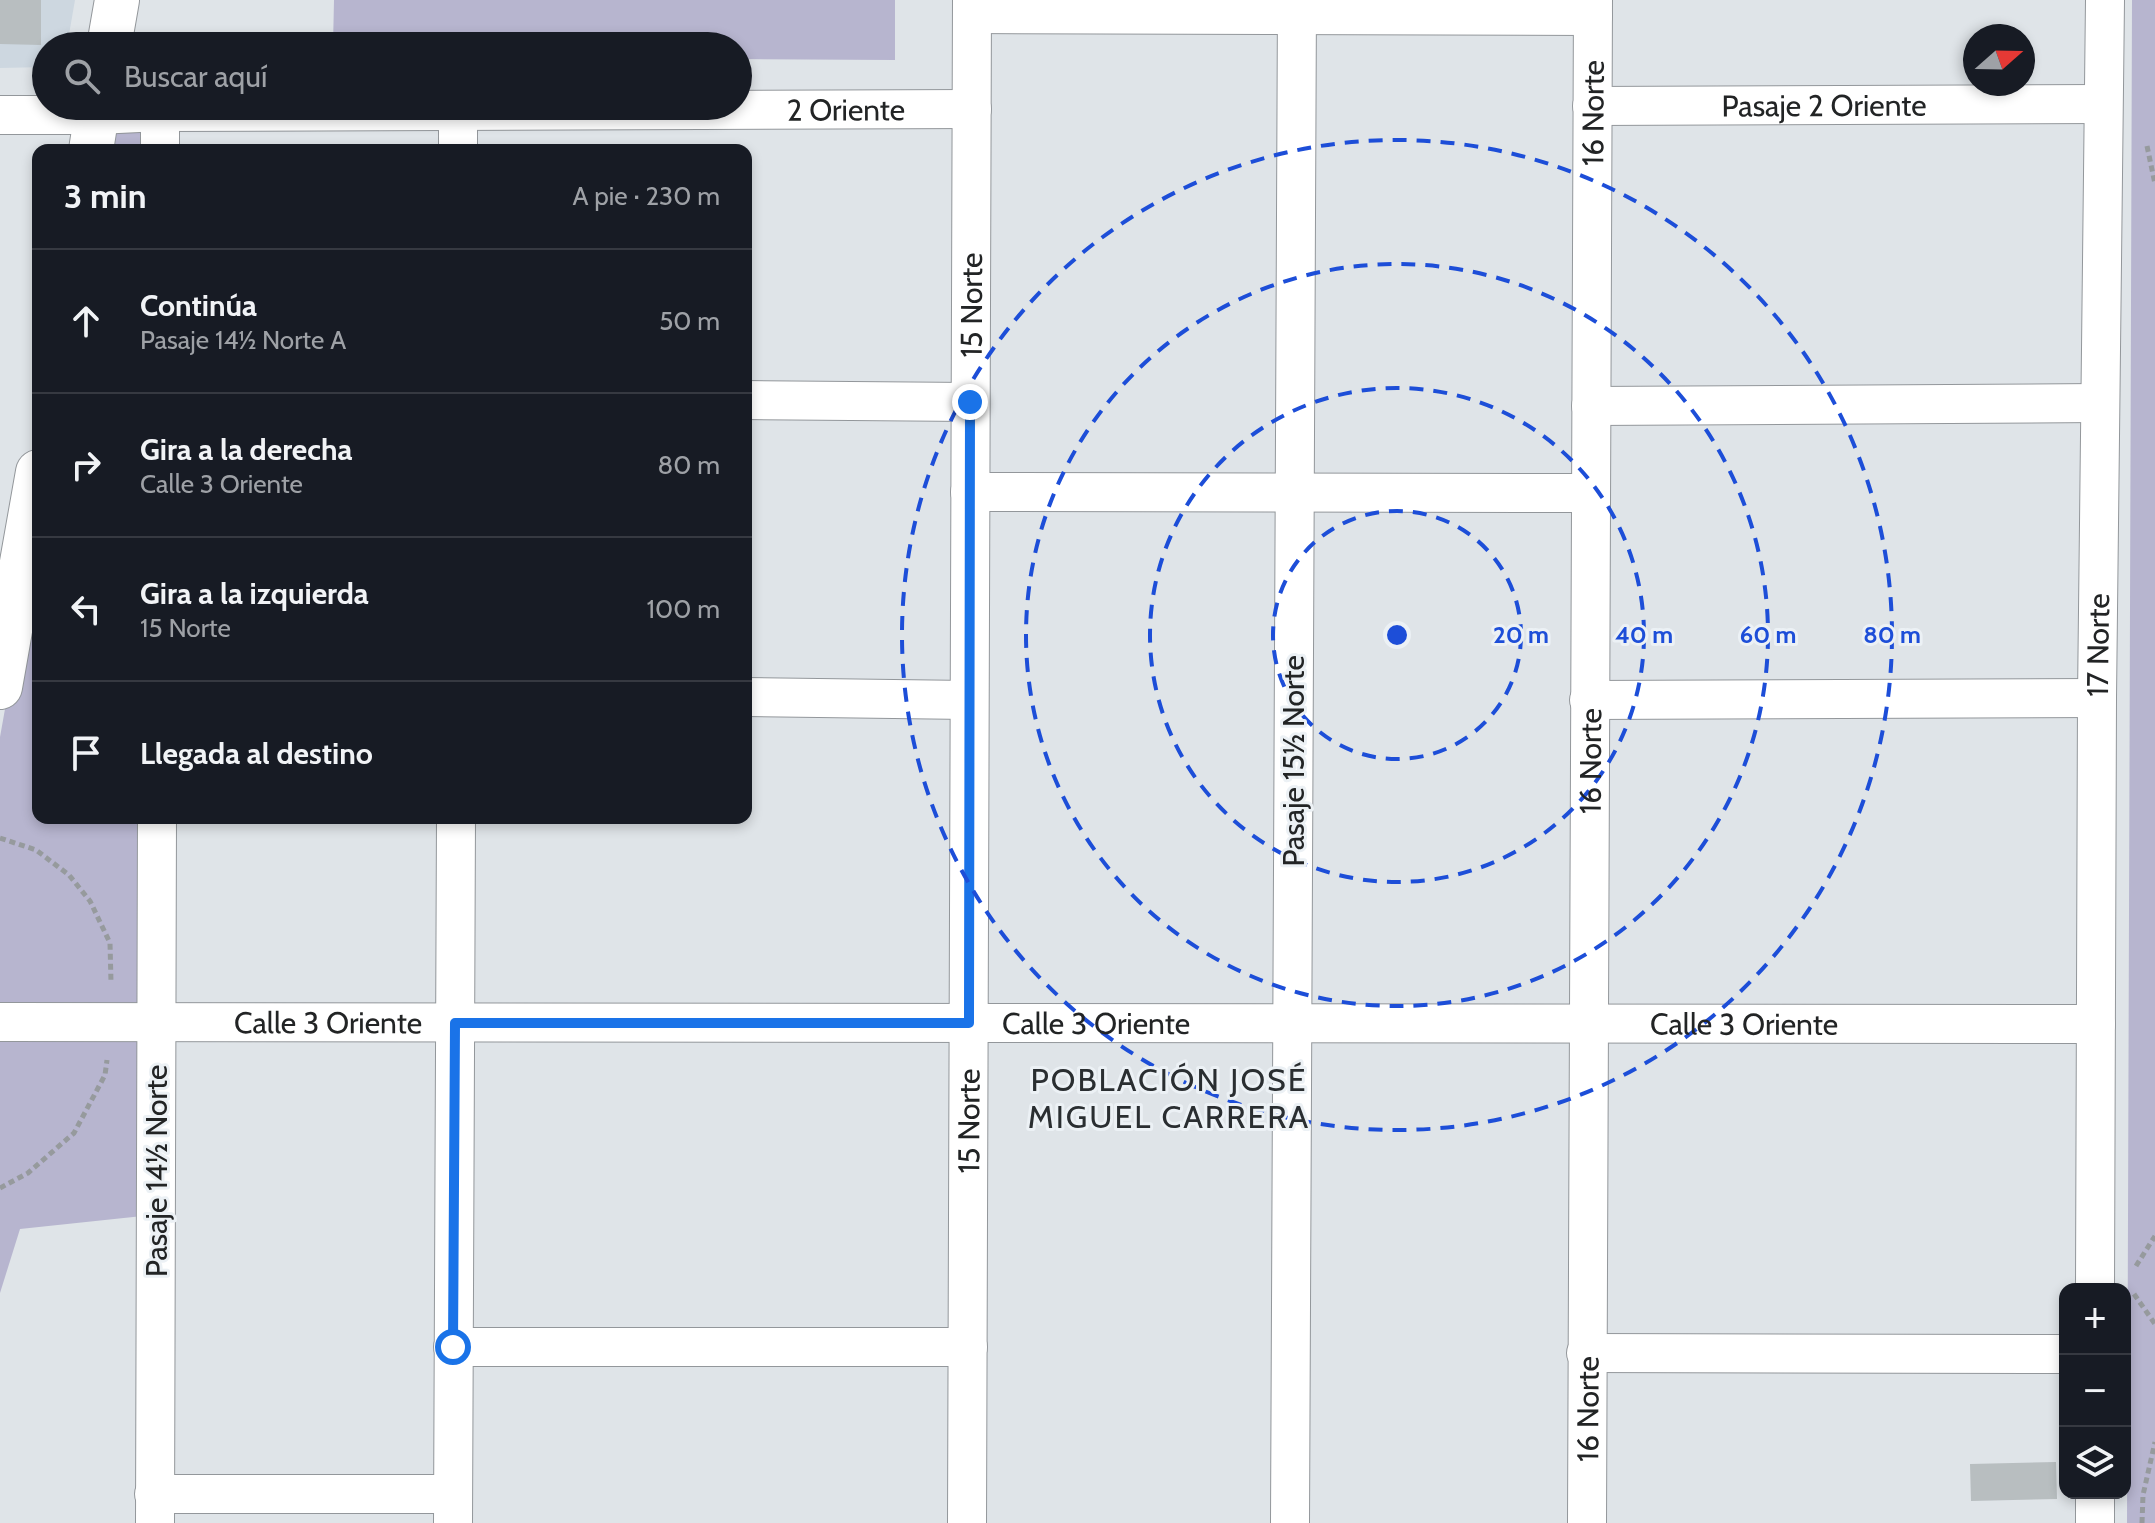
<!DOCTYPE html>
<html lang="es">
<head>
<meta charset="utf-8">
<style>
	:root { --surface:#171b24; --page:#242831; --text:#f1f3f6; --muted:#9ea1a6; --line:#363941 }
	body { margin:0; font-family:Cabin,sans-serif; background:var(--page); color:var(--text) }
	.controls { position:absolute; right:24px; bottom:24px; display:grid; overflow:hidden; border-radius:16px; box-shadow:0 4px 12px #0003 }
	.controls button { width:72px; height:72px; display:grid; place-items:center; padding:0; border:0; border-bottom:2px solid var(--line); background:var(--surface); color:var(--text); font:40px sans-serif }
	.compass { position:absolute; left:1963px; top:24px; width:72px; height:72px; border-radius:50%; background:var(--surface); box-shadow:0 4px 12px #0003; rotate:70deg }
	.stop { position:absolute; width:24px; height:24px; margin:-18px; border:6px solid #1a73e8; border-radius:50%; background:#fff }
	.stop.end { background:#1a73e8; border-color:#fff; box-shadow:0 2px 8px #0008 }
	.list { margin:0; padding:0; list-style:none }
	h2 { display:flex; justify-content:space-between; align-items:center; height:104px; margin:0; padding:0 32px; font-size:34px }
	h2 small { font-size:26px; font-weight:400; color:var(--muted) }
	.list li { display:grid; grid-template-columns:52px 1fr auto; gap:24px; align-items:center; box-sizing:border-box; height:144px; padding:0 32px; border-top:2px solid var(--line) }
	.list b { display:block; font-size:30px; white-space:nowrap }
	.list p { margin:0; font-size:26px; white-space:nowrap; color:var(--muted) }
	.list em { font-size:26px; font-style:normal; color:var(--muted) }
	.icon { flex:none; width:44px; height:44px; fill:none; stroke:currentColor; stroke-width:2; stroke-linecap:round; stroke-linejoin:round }
	.map { position:relative; flex:none; width:2155px; height:1523px; overflow:hidden }
	.search { position:absolute; background:var(--surface); box-shadow:0 4px 12px #0003; left:32px; top:32px; width:720px; height:88px; display:flex; align-items:center; gap:20px; box-sizing:border-box; padding:0 28px; border-radius:44px; color:var(--muted); font-size:30px }
	.panel { position:absolute; background:var(--surface); box-shadow:0 4px 12px #0003; left:32px; top:144px; width:720px; height:680px; border-radius:16px }
	.map>svg:first-child { display:block }
</style>
</head>
<body>
<div class="map">
<svg width="2155" height="1523" viewBox="0 0 2155 1523">
	<rect width="100%" height="100%" fill="#dfe4e8"/>
	<path fill="#cdd7e0" d="M 0,0 L 75,0 L 67,46 L 46,46 L 46,67 L 0,68 Z"/>
	<path fill="#b7b5cf" d="M 334,0 L 895,0 L 895,60 L 738,59 L 738,46 L 333,46 Z
		M 2132,0 L 2155,0 L 2155,1523 L 2127,1523 Z
		M 109,129 L 149,132 L 149,150 L 105,150 Z
		M 38,525 L 38,818 L 151,818 L 152,1215 L 20,1229 L 0,1293 L 0,737 Z"/>
	<path fill="#b8bec0" d="M 0,0 L 41,0 L 41,45 L 0,44 Z
		M 2056,1462 L 2057,1499 L 1971,1501 L 1970,1464 Z"/>
	<g fill="none" stroke-linecap="round" stroke-linejoin="round">
		<g stroke="#93979b" stroke-width="40">
			<g id="street">
				<path d="M 972,14 L 1593,16"/>
				<path id="s1" d="M 1592,106 L 2103,104"/>
				<path id="s2" d="M 0,115 L 97,115 L 160,112 L 972,109"/>
				<path d="M 160,150 L 160,112"/>
				<path d="M 458,150 L 458,112"/>
				<path d="M 746,400 L 970,402"/>
				<path d="M 1591,406 L 2099,403"/>
				<path d="M 970,492 L 1590,493"/>
				<path d="M 746,697 L 969,700"/>
				<path d="M 1589,700 L 2097,698"/>
				<path id="s3" d="M 0,1022 L 2096,1024"/>
				<path id="s4" d="M 2095,1289 L 2097,698 L 2105,0"/>
				<path d="M 453,1347 L 968,1347"/>
				<path d="M 1586,1353 L 2065,1354"/>
				<path d="M 2095,1493 L 2095,1523"/>
				<path d="M 154,1494 L 453,1494"/>
				<path d="M 155,1523 L 157,818"/>
				<path d="M 453,1523 L 456,818"/>
				<path id="s5" d="M 967,1523 L 972,0"/>
				<path d="M 1290,1523 L 1297,0"/>
				<path id="s6" d="M 1587,1523 L 1593,0"/>
			</g>
		</g>
		<g stroke="#93979b" stroke-width="46">
			<path id="secondary" d="M 109,46 L 117,0
				M 91,150 L 98,106
				M 0,687 L 38,472"/>
		</g>
		<path stroke="#969a9d" stroke-width="5" stroke-dasharray="6 4" stroke-linecap="butt" d="M 2147,146 L 2155,184
			M 0,838 L 36,850 L 69,875 L 90,901 L 110,943 L 111,982
			M 0,1188 L 28,1173 L 74,1133 L 105,1075 L 107,1060
			M 2136,1266 L 2155,1236
			M 2134,1294 L 2155,1324
			M 2142,1523 L 2143,1495 L 2155,1442"/>
		<use href="#street" stroke="#fff" stroke-width="38"/>
		<use href="#secondary" stroke="#fff" stroke-width="44"/>
	</g>
	<g fill="none" stroke-linecap="round" stroke-linejoin="round">
		<path stroke="#1a73e8" stroke-width="10" d="M 453,1347 L 455,1023 L 969,1023 L 970,402"/>
	</g>
	<g fill="none" stroke="#1d4ed8" stroke-width="4" stroke-dasharray="14 10">
		<circle cx="1397" cy="635" r="124"/>
		<circle cx="1397" cy="635" r="247"/>
		<circle cx="1397" cy="635" r="371"/>
		<circle cx="1397" cy="635" r="495"/>
	</g>
	<g text-anchor="middle" dominant-baseline="central" stroke-width="6" stroke-linejoin="round" paint-order="stroke">
		<g font-size="30" fill="#222425" stroke="#ecf1f5">
			<text stroke="none"><textPath href="#s1" startOffset="232">Pasaje 2 Oriente</textPath></text>
			<text stroke="none"><textPath href="#s2" startOffset="846">2 Oriente</textPath></text>
			<text stroke="none"><textPath href="#s6" startOffset="1410">16 Norte</textPath></text>
			<text stroke="none"><textPath href="#s5" startOffset="1218">15 Norte</textPath></text>
			<text stroke="none"><textPath href="#s4" startOffset="644">17 Norte</textPath></text>
			<text transform="translate(1293 761) rotate(-90)">Pasaje 15½ Norte</text>
			<text stroke="none"><textPath href="#s6" startOffset="762">16 Norte</textPath></text>
			<text stroke="none"><textPath href="#s3" startOffset="328">Calle 3 Oriente</textPath></text>
			<text stroke="none"><textPath href="#s3" startOffset="1096">Calle 3 Oriente</textPath></text>
			<text stroke="none"><textPath href="#s3" startOffset="1744">Calle 3 Oriente</textPath></text>
			<text stroke="none"><textPath href="#s5" startOffset="402">15 Norte</textPath></text>
			<text transform="translate(156 1171) rotate(-90)">Pasaje 14½ Norte</text>
			<text stroke="none"><textPath href="#s6" startOffset="114">16 Norte</textPath></text>
		</g>
		<g font-size="32" letter-spacing="2" fill="#2a2e31" stroke="#ecf1f5">
			<text x="1169" y="1079">POBLACIÓN JOSÉ<tspan x="1169" dy="37">MIGUEL CARRERA</tspan></text>
		</g>
	</g>
	<circle cx="1397" cy="635" r="12" fill="#1d4ed8" stroke="#ecf1f5" stroke-width="4"/>
	<g font-size="24" text-anchor="middle" font-weight="bold" fill="#1d4ed8" stroke="#ecf1f5" stroke-width="6" stroke-linejoin="round" paint-order="stroke">
		<text x="1521" y="643">20 m</text>
		<text x="1644" y="643">40 m</text>
		<text x="1768" y="643">60 m</text>
		<text x="1892" y="643">80 m</text>
	</g>
</svg>
<div class="controls">
<button>+</button>
<button>−</button>
<button><svg class="icon" aria-label="layers" viewBox="0 0 24 24"><path d="M12 4l9 5-9 5-9-5zM3 14l9 5 9-5"/></svg></button>
</div>
<svg class="compass" viewBox="-18 -18 36 36"><path d="M0-13l5 13h-10z" fill="#e53935"/><path d="M0 13l5-13h-10z" fill="#9ea1a6"/></svg>
<div class="stop" style="left:453px;top:1347px"></div>
<div class="stop end" style="left:970px;top:402px"></div>
<div class="search"><svg class="icon" aria-label="search" viewBox="0 0 24 24"><circle cx="10" cy="10" r="6"/><path d="M15 15l6 6"/></svg>Buscar aquí</div>
<section class="panel">
<h2>3 min<small>A pie · 230 m</small></h2>
<ul class="list">
<li><svg class="icon" aria-label="ahead" viewBox="0 0 24 24"><path d="M12 20V5M6 11l6-6 6 6"/></svg><div><b>Continúa</b><p>Pasaje 14½ Norte A</p></div><em>50 m</em></li>
<li><svg class="icon" aria-label="right" viewBox="0 0 24 24"><path d="M7 20v-9h11M14 6l5 5-5 5"/></svg><div><b>Gira a la derecha</b><p>Calle 3 Oriente</p></div><em>80 m</em></li>
<li><svg class="icon" aria-label="left" viewBox="0 0 24 24"><path d="M17 20v-9H6M10 6l-5 5 5 5"/></svg><div><b>Gira a la izquierda</b><p>15 Norte</p></div><em>100 m</em></li>
<li><svg class="icon" aria-label="arrive" viewBox="0 0 24 24"><path d="M6 21V4h12l-3 4 3 4H6"/></svg><div><b>Llegada al destino</b></div></li>
</ul>
</section>
</div>
</body>
</html>
